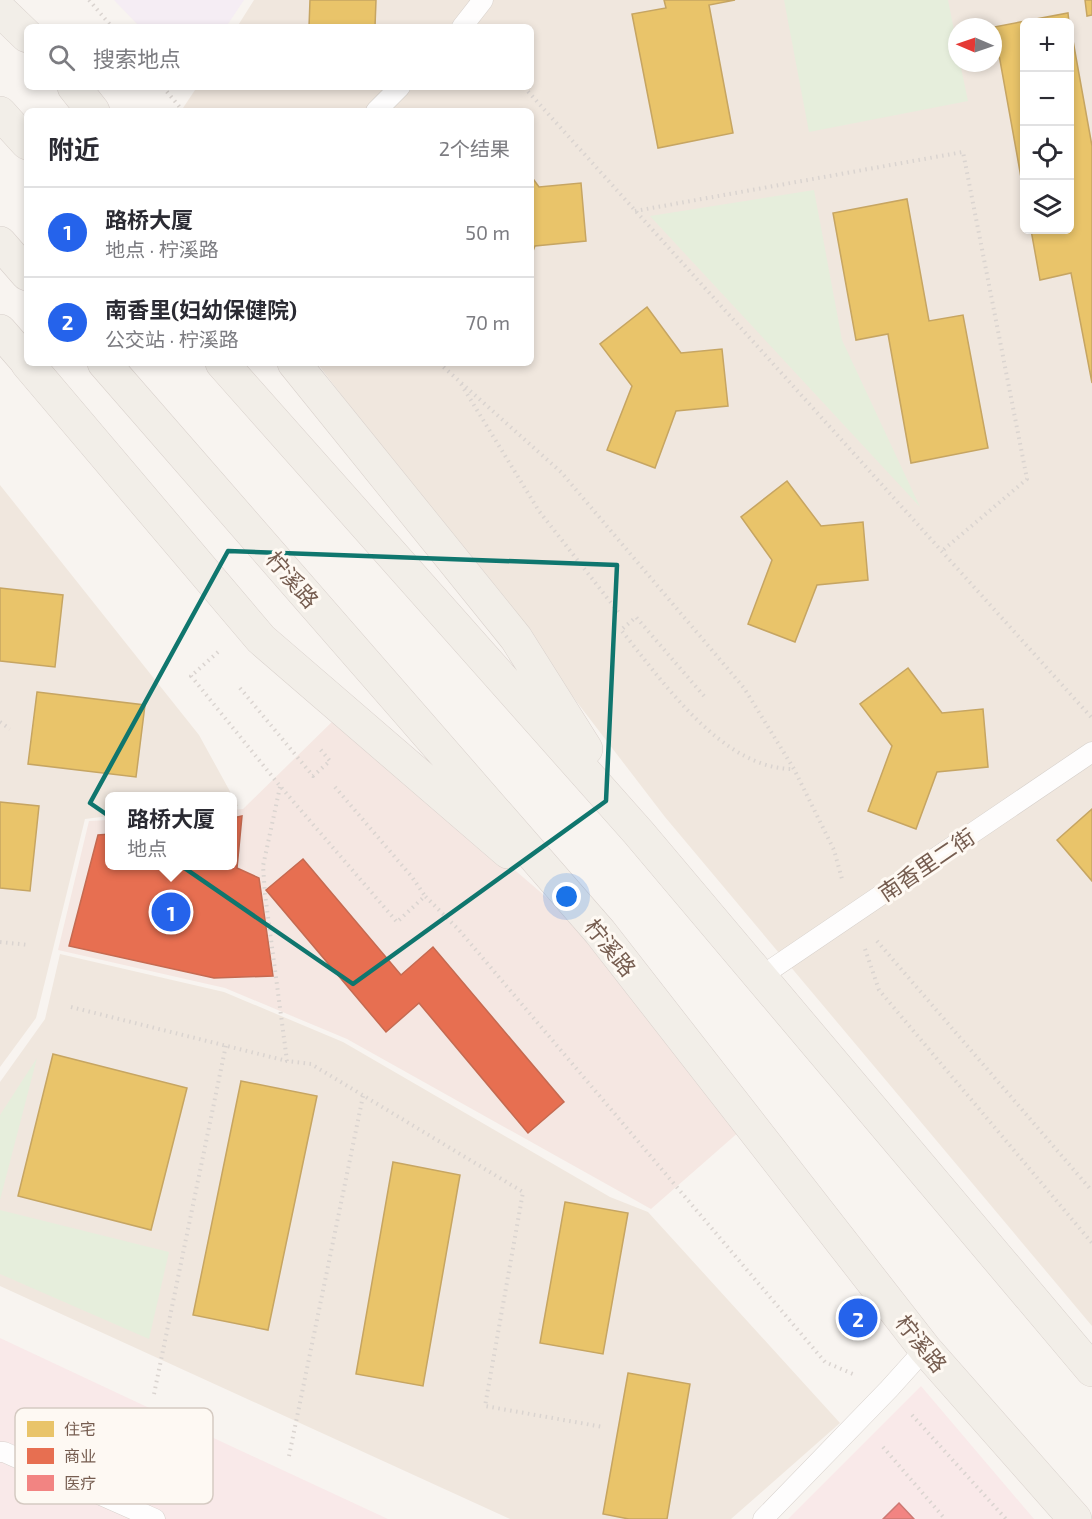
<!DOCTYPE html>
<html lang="zh">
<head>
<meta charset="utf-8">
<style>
	:root { --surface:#fff; --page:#f2f2f3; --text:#2b2b33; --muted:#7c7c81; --line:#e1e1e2; --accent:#2563eb }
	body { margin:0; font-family:"Exo 2","Noto Sans SC",sans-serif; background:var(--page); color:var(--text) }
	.controls { position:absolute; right:18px; top:18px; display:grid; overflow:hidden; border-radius:9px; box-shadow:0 3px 9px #0003 }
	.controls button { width:54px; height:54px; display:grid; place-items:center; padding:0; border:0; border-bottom:2px solid var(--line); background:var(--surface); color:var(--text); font:30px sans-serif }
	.compass { position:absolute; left:948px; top:18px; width:54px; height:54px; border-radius:50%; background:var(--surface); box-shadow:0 3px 9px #0003; rotate:272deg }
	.you { position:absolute; left:567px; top:897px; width:21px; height:21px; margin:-15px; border:4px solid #fff; border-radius:50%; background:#1a73e8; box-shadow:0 0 0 9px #1a73e833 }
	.badge { display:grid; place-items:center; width:39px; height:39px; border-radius:50%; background:var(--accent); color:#fff; font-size:20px; font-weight:700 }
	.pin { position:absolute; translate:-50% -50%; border:3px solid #fff; box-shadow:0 2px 6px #0006 }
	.popup { position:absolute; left:105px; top:792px; width:132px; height:78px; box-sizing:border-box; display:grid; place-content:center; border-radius:9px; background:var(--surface); filter:drop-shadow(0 2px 4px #0005); font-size:20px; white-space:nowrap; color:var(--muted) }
	.popup b { font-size:22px; color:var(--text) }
	.popup::after { content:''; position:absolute; left:50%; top:100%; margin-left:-12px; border:12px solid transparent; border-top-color:var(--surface) }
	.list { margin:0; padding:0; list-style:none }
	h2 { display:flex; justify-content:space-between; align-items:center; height:78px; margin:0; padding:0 24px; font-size:26px }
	h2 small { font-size:20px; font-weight:400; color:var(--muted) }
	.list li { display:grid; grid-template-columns:39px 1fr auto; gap:18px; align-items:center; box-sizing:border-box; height:90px; padding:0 24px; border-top:2px solid var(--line) }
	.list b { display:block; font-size:22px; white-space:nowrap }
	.list p { margin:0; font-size:20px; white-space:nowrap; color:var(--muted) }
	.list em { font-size:20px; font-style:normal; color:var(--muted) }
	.icon { flex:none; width:33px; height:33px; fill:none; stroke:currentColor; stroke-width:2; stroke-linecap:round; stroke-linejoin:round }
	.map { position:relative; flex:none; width:1092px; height:1519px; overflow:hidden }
	.search { position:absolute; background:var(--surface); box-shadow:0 3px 9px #0003; left:24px; top:24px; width:510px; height:66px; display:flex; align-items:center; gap:15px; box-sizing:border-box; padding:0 21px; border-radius:9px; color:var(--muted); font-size:22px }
	.panel { position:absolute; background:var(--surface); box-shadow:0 3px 9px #0003; left:24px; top:108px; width:510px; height:258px; border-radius:9px }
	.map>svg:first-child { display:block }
</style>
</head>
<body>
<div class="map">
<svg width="1092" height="1519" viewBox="0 0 1092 1519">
	<rect width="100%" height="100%" fill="#f8f4f0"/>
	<path fill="#f0e7de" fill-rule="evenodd" d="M 254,0 L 1092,0 L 1092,1326 L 665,817 L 317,363 L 531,363 L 531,111 L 181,111 L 197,87 L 531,87 L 531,27 L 237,27 ZM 1024,22 L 1070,22 L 1070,230 L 1024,230 ZM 957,27 L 993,27 L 993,63 L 957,63 Z
		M 0,485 L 199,735 L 238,806 L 233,806 L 232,796 L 110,796 L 109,816 L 85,819 L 36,1018 L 0,1067 Z
		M 60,954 L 224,992 L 343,1042 L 610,1197 L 648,1212 L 840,1423 L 731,1519 L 510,1519 L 0,1286 L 0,1082 L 45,1019 Z"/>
	<path fill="#f5e7e2" d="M 337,717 L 595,939 L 740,1131 L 651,1209 L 347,1039 L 225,988 L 58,950 L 89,821 L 109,820 L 110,866 L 232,866 L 233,810 L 243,809 Z"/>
	<path fill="#f5edf4" d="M 114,0 L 244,0 L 226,27 L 140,27 Z"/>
	<path fill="#f9e9e9" d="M 0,1338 L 160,1413 L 388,1519 L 0,1519 Z
		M 921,1386 L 1034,1519 L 788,1519 Z"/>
	<path fill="#e6eedc" d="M 784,0 L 948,0 L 957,45 L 957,63 L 960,63 L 968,101 L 809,132 Z
		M 814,190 L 842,340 L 920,507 L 650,216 Z
		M 37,1058 L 0,1200 L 0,1115 Z
		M 0,1210 L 169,1252 L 149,1339 L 0,1274 Z"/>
	<path fill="#e9c46a" stroke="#c6a562" stroke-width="1.5" d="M 310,0 L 376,0 L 375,27 L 309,27 Z
		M 664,0 L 735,0 L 709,5 L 733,133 L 658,148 L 632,14 L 666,8 Z
		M 1085,0 L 1092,0 L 1092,15 L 1087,16 Z
		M 1068,13 L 1069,22 L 1024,22 L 1024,194 L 994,27 Z
		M 1070,24 L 1092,146 L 1092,383 L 1071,273 L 1040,280 L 1031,230 L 1070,230 Z
		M 531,176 L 539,187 L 581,183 L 586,241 L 535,246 L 531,256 Z
		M 907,199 L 929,321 L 963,315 L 988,448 L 911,463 L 888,334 L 856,340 L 833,213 Z
		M 647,307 L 681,353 L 722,349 L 728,406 L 676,411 L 655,468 L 607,450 L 632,386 L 600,344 Z
		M 787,481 L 821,526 L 863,522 L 868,580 L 817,585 L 795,642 L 748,624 L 772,560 L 741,517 Z
		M 0,588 L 63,595 L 55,667 L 0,661 Z
		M 908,668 L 942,713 L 983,709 L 988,767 L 937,772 L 916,829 L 868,811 L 892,746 L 860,704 Z
		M 37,692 L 145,705 L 136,777 L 28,764 Z
		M 0,802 L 39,806 L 30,891 L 0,888 Z
		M 1092,809 L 1092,881 L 1057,840 Z
		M 53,1054 L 187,1088 L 151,1230 L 18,1196 Z
		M 241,1081 L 317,1096 L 268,1330 L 193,1315 Z
		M 393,1162 L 460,1175 L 423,1386 L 356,1374 Z
		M 565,1202 L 628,1213 L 603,1354 L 540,1343 Z
		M 628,1373 L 690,1384 L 667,1519 L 629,1519 L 603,1514 Z"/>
	<path fill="#e76f51" stroke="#c56a51" stroke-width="1.5" d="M 242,816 L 237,868 L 259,878 L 273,976 L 214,978 L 69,946 L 98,835 L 110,834 L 110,866 L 232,866 L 232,818 Z
		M 303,859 L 401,975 L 433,947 L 564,1102 L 528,1133 L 419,1003 L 386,1032 L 266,890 Z"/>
	<path fill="#f28482" stroke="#cd7873" stroke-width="1.5" d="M 899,1503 L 914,1519 L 883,1519 Z"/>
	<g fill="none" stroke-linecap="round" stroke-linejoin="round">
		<g stroke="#d6d0cb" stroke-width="21">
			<path id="service" d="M 462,27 L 483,0
				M 376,111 L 400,87
				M 760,977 L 1092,752
				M 0,1452 L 4,1452 L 155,1519
				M 763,1519 L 889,1389 L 925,1349"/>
		</g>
		<g stroke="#d9d1cc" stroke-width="34">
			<path id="primary" d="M 0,10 L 27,36
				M 74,87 L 93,111
				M 0,113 L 27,143
				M 0,243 L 27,274
				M 0,331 L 27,362
				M 27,363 L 261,639 L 508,852
				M 104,363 L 600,932 L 925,1349 L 1075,1519
				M 222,363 L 638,832 L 1092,1370
				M 294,363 L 516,638 L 586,749"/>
		</g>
		<path stroke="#dad4d0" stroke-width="4" stroke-dasharray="1.5 4.5" stroke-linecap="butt" d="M 89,0 L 112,27
			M 163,87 L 183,111
			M 524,87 L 1091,717
			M 635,211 L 963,152 L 1027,479 L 942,551
			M 439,363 L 561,472 L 744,688 L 794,769 L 834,850 L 842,879
			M 461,384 L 539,511 L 619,613
			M 218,652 L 191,676 L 280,786 L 397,922 L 425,896 L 459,930 L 825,1362 L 853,1374
			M 240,688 L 313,776 L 330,761 L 320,749
			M 704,696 L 636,617 L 621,630 C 662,680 722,770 794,769
			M 0,722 L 10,729
			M 280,787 L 263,866 L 265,894 L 287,1061 L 311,1064 L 523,1192 L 485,1406 L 603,1427
			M 335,787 L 412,877 L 425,896
			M 877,941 L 1092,1191
			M 0,942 L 29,945
			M 865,949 L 879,990 L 1092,1243
			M 71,1007 L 287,1061
			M 154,1394 L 226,1045
			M 912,1415 L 1006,1519
			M 883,1447 L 945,1519
			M 289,1456 L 363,1096"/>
		<use href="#service" stroke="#fefdfd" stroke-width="20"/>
		<use href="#primary" stroke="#f2eee8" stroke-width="33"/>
	</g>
	<path fill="none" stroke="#0f766e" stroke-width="4.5" stroke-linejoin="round" d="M 228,551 L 617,565 L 606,801 L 353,984 L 90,803 Z"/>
	<g text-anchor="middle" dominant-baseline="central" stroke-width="6" stroke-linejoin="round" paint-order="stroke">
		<g font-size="22" fill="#765d50" stroke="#fef9f3">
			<text transform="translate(293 579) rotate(49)">柠溪路</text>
			<text transform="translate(926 864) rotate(-34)">南香里二街</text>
			<text transform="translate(611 947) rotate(51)">柠溪路</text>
			<text transform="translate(922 1343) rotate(51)">柠溪路</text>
		</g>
	</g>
	<rect x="15" y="1408" width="198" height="96" rx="9" fill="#fef9f3" stroke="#d5cac2" stroke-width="1.5"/>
	<rect x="27" y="1421" width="27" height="16" fill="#e9c46a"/>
	<rect x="27" y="1448" width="27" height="16" fill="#e76f51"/>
	<rect x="27" y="1475" width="27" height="16" fill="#f28482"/>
	<g font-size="16" fill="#765d50">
		<text x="64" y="1435">住宅</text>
		<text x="64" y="1462">商业</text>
		<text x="64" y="1489">医疗</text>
	</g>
</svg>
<div class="controls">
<button>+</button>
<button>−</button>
<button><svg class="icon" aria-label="locate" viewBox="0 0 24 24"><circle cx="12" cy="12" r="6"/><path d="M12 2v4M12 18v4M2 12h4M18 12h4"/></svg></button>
<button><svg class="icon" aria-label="layers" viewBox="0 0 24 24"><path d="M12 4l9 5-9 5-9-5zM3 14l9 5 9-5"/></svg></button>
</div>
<svg class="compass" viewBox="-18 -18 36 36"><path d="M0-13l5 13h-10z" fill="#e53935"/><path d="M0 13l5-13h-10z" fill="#7c7c81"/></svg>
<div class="you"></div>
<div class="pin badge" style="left:171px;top:912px">1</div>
<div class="popup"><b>路桥大厦</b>地点</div>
<div class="pin badge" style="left:858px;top:1318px">2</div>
<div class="search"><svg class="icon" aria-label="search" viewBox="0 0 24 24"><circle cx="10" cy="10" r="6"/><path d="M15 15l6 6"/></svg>搜索地点</div>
<section class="panel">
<h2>附近<small>2个结果</small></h2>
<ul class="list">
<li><span class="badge">1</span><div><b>路桥大厦</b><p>地点 · 柠溪路</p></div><em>50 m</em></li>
<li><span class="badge">2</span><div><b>南香里(妇幼保健院)</b><p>公交站 · 柠溪路</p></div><em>70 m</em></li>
</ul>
</section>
</div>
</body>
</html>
